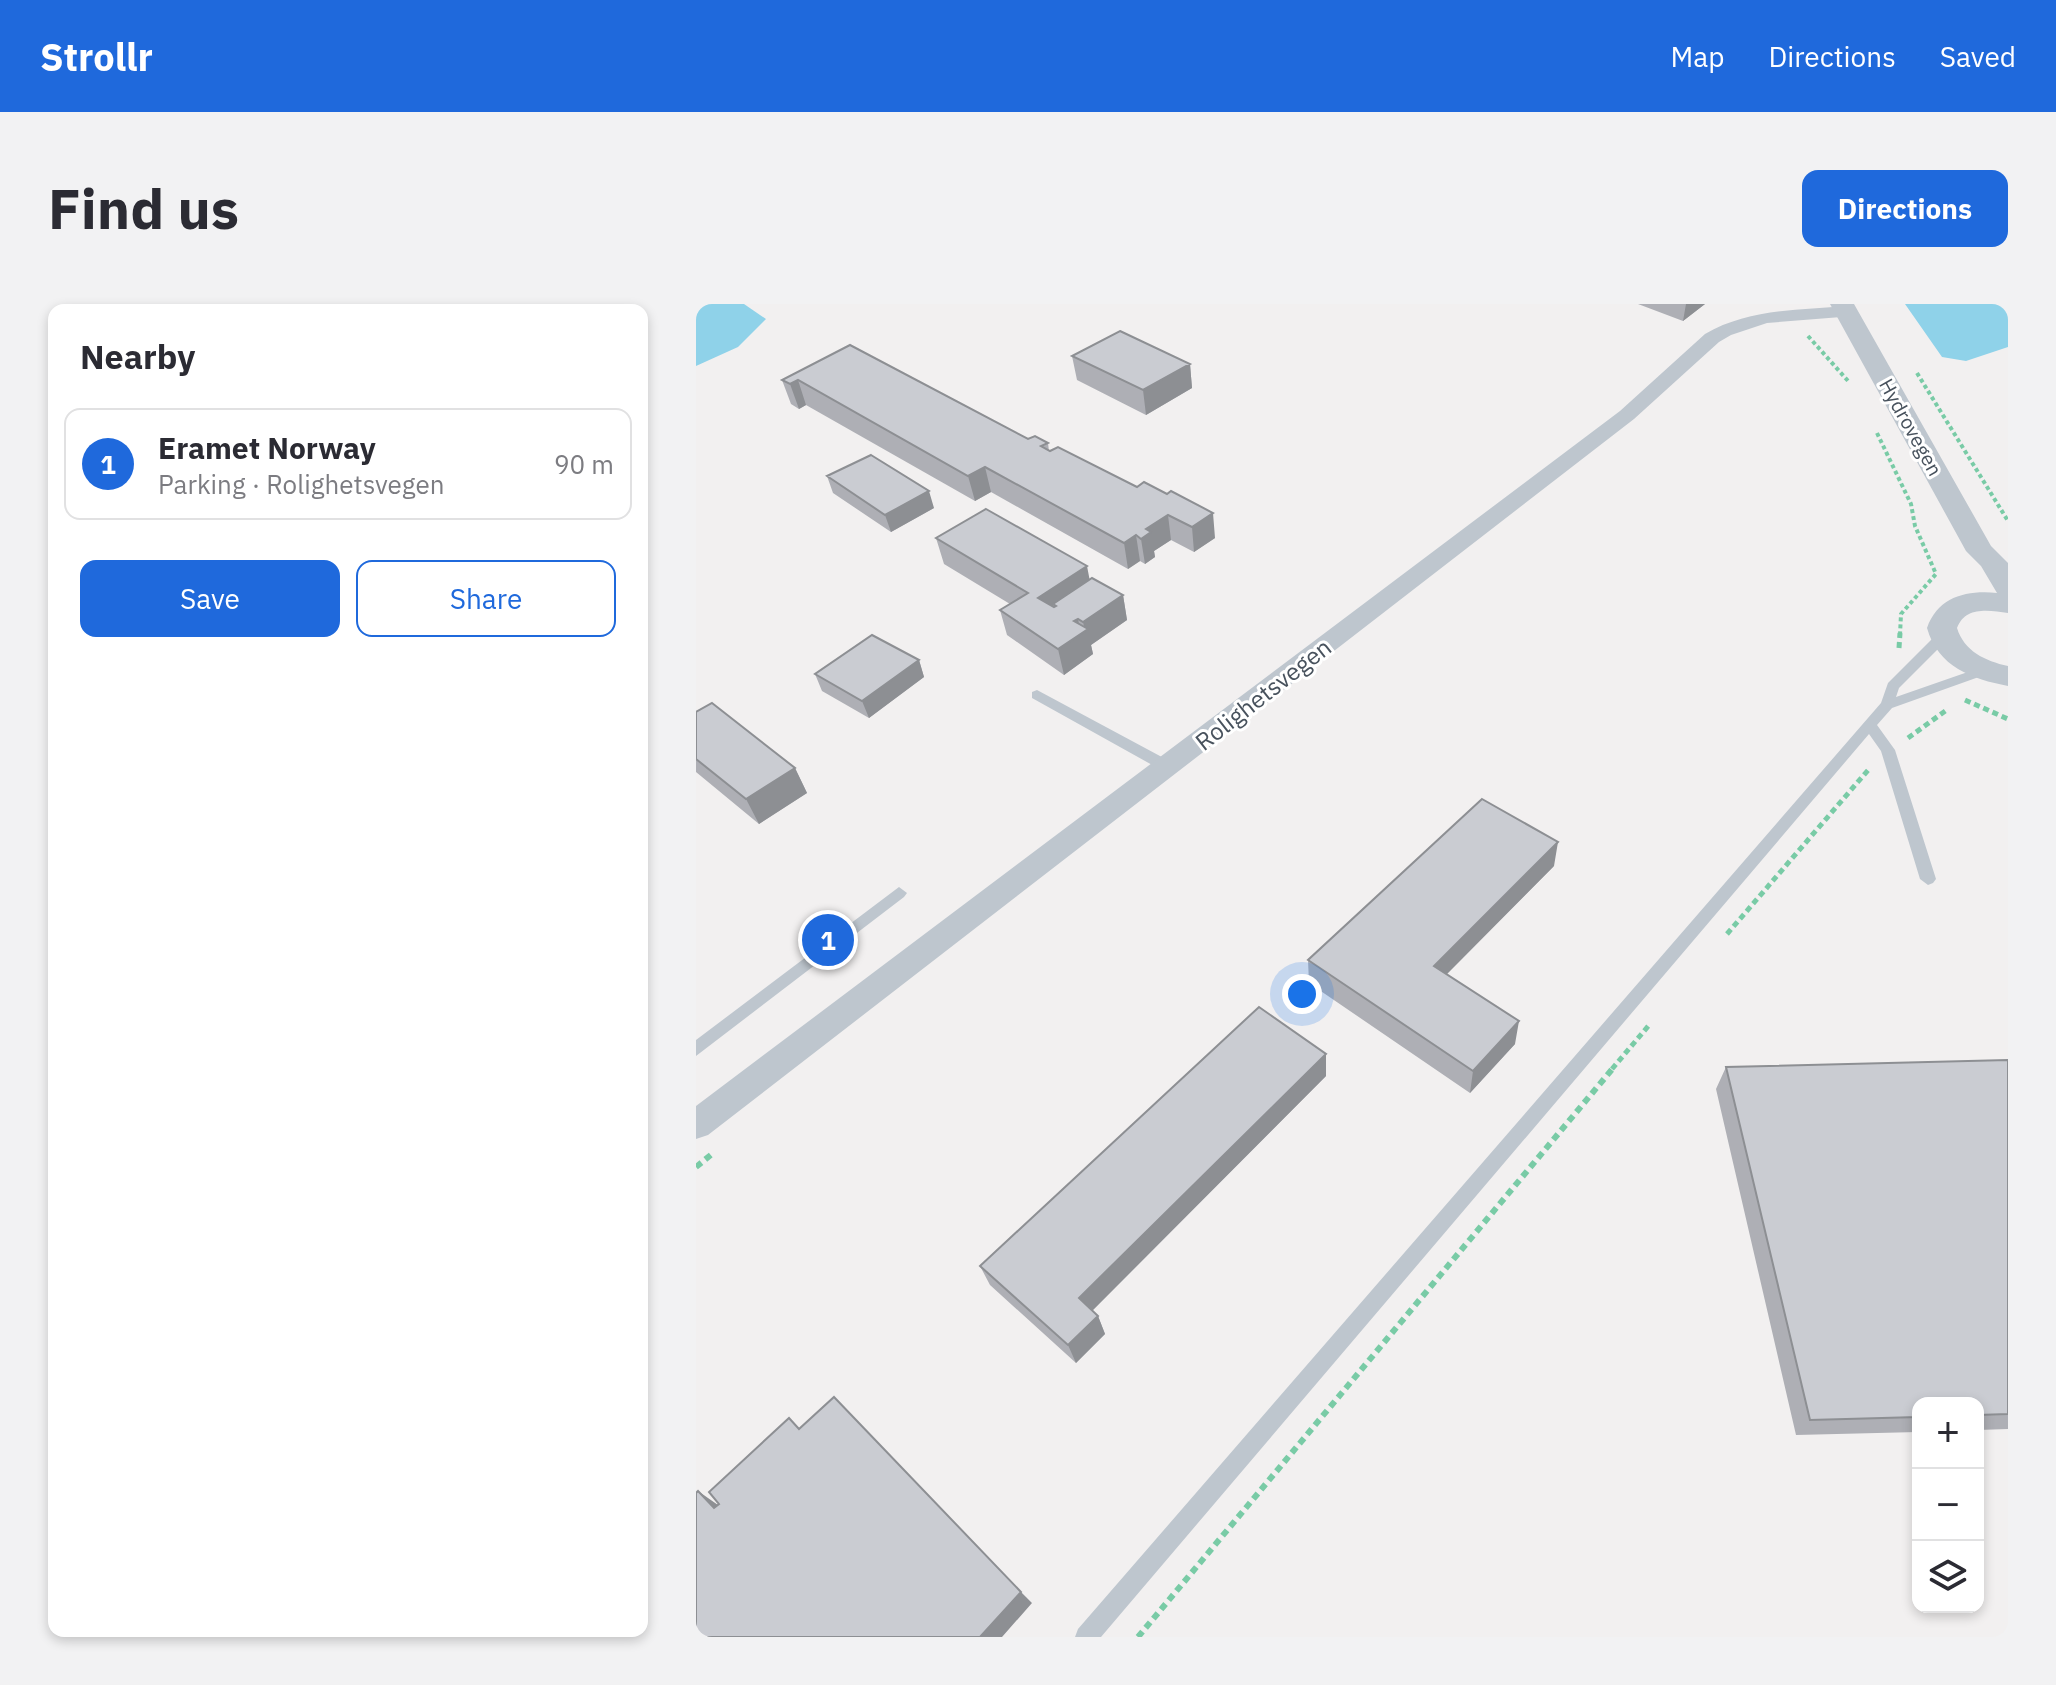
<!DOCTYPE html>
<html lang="en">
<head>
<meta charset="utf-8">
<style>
	:root { --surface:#fff; --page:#f2f2f3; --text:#2b2b33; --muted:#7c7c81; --line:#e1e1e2; --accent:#1f69dc }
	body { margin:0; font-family:"IBM Plex Sans",sans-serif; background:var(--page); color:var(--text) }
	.controls { position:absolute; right:24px; bottom:24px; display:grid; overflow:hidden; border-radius:16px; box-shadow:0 4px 12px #0003 }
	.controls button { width:72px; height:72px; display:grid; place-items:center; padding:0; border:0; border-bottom:2px solid var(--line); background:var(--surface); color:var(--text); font:40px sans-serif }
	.you { position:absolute; left:606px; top:690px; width:28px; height:28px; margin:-20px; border:6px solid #fff; border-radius:50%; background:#1a73e8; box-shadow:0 0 0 12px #1a73e833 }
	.badge { display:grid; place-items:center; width:52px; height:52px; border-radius:50%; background:var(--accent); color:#fff; font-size:26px; font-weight:700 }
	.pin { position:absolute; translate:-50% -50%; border:4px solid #fff; box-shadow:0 2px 8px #0006 }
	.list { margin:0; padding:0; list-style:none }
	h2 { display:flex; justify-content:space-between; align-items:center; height:104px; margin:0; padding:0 32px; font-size:34px }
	h2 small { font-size:26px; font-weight:400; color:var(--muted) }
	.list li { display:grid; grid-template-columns:52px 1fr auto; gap:24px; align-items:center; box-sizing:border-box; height:112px; margin:0 16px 16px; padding:0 16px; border:2px solid var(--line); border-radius:16px }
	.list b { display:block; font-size:30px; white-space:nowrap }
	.list p { margin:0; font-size:26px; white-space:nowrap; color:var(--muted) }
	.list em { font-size:26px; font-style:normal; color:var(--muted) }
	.actions { display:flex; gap:16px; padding:24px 32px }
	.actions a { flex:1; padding:18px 0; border:2px solid var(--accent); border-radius:16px; text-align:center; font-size:28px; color:var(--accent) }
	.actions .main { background:var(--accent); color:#fff }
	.icon { flex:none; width:44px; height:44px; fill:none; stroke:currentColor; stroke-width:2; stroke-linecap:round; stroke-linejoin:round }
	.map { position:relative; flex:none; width:1312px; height:1333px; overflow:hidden; border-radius:16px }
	header { display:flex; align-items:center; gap:48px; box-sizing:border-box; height:112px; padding:0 40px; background:var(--accent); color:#fff }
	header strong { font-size:38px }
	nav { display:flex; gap:44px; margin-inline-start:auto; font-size:28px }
	.intro { display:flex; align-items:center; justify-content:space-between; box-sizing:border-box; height:192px; padding:0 48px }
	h1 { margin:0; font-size:56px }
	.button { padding:20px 36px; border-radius:16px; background:var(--accent); color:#fff; font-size:28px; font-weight:700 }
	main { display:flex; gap:48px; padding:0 48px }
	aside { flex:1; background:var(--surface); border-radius:16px; box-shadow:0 4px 12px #0003 }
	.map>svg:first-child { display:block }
</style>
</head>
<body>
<header>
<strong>Strollr</strong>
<nav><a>Map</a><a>Directions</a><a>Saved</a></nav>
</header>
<div class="intro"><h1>Find us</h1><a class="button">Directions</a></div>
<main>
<aside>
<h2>Nearby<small></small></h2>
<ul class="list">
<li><span class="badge">1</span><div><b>Eramet Norway</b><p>Parking · Rolighetsvegen</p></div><em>90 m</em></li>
</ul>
<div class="actions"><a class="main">Save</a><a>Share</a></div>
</aside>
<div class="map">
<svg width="1312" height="1333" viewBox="0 0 1312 1333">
	<rect width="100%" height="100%" fill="#f2f0f0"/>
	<path fill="#8fd2e9" d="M 0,0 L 48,0 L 70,15 L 42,43 L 0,62 Z
		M 1209,0 L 1312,0 L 1312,43 L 1270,57 L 1246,53 Z"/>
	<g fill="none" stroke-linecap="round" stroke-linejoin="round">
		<path stroke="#79cba6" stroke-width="4" stroke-dasharray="4 3" stroke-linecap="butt" d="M 1112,32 L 1153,78
			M 1221,69 L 1312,217
			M 1181,129 L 1215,200 L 1219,222 L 1240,270 L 1205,310 L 1204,331"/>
		<path stroke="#79cba6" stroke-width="5" stroke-dasharray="6 4" stroke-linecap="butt" d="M 1203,344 L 1204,329
			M 1269,396 L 1312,415
			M 1212,434 L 1252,405
			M 1031,630 L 1173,465
			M 916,765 L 954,720"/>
		<path stroke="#79cba6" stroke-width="6" stroke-dasharray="7 5" stroke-linecap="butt" d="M 0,863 L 16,850
			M 442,1333 L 918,763"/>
		<path fill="#bec6ce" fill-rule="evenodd" d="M 1247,328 L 1252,329 L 1252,335 L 1203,384 L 1200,393 L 1289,362 L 1294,363 L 1294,369 L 1196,404 L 1181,421 L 1199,446 L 1240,575 L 1237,579 L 1232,581 L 1224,575 L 1185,447 L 1173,430 L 405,1333 L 379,1333 L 382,1325 L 1185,399 L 1192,379 L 1242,329 Z
			M 341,386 L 477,459 L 479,463 L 472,468 L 467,467 L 336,394 L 336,388 Z
			M 203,583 L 211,589 L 208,593 L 0,752 L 0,736 Z"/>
		<path fill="#bec6ce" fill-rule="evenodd" d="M 1151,2 L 1158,4 L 1160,8 L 1158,12 L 1071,19 L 1035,31 L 1023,38 L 938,115 L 12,831 L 0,835 L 0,802 L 924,107 L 1009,30 C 1052,5 1103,6 1151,2 Z"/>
		<path fill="#bec6ce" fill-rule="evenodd" d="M 1134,0 L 1158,0 L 1295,242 L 1312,259 L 1312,309 C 1293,306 1269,302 1261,324 C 1268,347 1289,357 1312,362 L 1312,382 C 1276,375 1242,363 1231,324 C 1242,293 1270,286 1301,289 L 1285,262 L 1270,247 Z"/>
	</g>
	<path fill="#aeafb5" d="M 942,0 L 1009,0 L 987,17 Z
		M 154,41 L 332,135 L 352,139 L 353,147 L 519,234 L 498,248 L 475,236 L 458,247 L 459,253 L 449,260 L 444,257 L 432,265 L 295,188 L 279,197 L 110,101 L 103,105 L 95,100 L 86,76 Z
		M 376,52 L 494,60 L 496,84 L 450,111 L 381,76 Z
		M 131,172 L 238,204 L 195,228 L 137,189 Z
		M 240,234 L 394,276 L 427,291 L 431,316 L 395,341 L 397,350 L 368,371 L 311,331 L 304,306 L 314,300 L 248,260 Z
		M 223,356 L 228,373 L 173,414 L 126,387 L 119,370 Z
		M 0,408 L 99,464 L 111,489 L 63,520 L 0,468 Z
		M 858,562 L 751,670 L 819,740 L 774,789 L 613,679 L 612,656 Z
		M 630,750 L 630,772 L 396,1007 L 402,1012 L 409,1030 L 380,1059 L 294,981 L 284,962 Z
		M 1312,756 L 1312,1125 L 1282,1126 L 1282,1099 L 1222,1099 L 1222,1128 L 1100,1131 L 1020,785 L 1030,763 Z"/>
	<path fill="#8d8f93" d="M 990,0 L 1009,0 L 987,17 Z
		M 494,60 L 496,84 L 450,111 L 447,86 Z
		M 102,76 L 110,101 L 103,105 L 94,80 Z
		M 289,163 L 295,188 L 279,197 L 272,172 Z
		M 233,187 L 238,204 L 195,228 L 189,211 Z
		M 517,209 L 519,234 L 498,248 L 496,223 Z
		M 472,211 L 475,236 L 458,247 L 459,253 L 449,260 L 445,235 L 450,225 Z
		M 440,231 L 444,257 L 432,265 L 428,239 Z
		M 391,262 L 396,288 L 360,302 L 357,300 L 359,312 L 342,294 Z
		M 427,291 L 431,316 L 395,341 L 397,350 L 368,371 L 362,345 L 378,317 L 382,315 L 385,330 L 389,327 L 387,318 Z
		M 223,356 L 228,373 L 173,414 L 166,397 Z
		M 99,464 L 111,489 L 63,520 L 50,495 Z
		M 862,538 L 858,562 L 736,685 L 738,662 Z
		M 823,717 L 819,740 L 774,789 L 777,767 Z
		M 630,750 L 630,772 L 390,1013 L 383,994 Z
		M 402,1012 L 409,1030 L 380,1059 L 372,1041 Z
		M 2,1187 L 22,1201 L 18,1204 Z
		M 325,1288 L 336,1299 L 306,1333 L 284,1333 Z"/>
	<path fill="#caccd2" stroke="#8d8f93" stroke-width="2" d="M 424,27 L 494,60 L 447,86 L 376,52 Z
		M 154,41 L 332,135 L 339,132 L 352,139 L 345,142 L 354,147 L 362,143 L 441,183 L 448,178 L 471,190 L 475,187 L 517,209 L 496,223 L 472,211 L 450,225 L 455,228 L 445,235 L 440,231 L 428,239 L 289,163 L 272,172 L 102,76 L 94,80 L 86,76 Z
		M 175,151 L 233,187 L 189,211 L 131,172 Z
		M 290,205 L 391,262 L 342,294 L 358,303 L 360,302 L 357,300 L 396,274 L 427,291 L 387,318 L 382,315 L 378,317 L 392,325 L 362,345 L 304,306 L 332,289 L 240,234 Z
		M 176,331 L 223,356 L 166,397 L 119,370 Z
		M 16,399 L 99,464 L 50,495 L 0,455 L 0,408 Z
		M 786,495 L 862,538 L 738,662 L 823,717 L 777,767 L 612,656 Z
		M 563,703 L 630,750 L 383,994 L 402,1012 L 372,1041 L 284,962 Z
		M 1312,756 L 1312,1110 L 1282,1111 L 1282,1099 L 1222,1099 L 1222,1113 L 1114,1116 L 1030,763 Z
		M 138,1093 L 325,1288 L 284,1333 L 0,1333 L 0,1189 L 2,1187 L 18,1204 L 23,1200 L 13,1188 L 93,1114 L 103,1125 Z"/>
	<g text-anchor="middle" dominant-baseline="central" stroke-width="6" stroke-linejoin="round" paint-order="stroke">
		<g font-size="20" fill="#48525d" stroke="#fff">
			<text transform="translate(1215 123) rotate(61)">Hydrovegen</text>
		</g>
		<g font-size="24" fill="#48525d" stroke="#fff">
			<text transform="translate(567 390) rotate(-38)">Rolighetsvegen</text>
		</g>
	</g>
</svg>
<div class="controls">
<button>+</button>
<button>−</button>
<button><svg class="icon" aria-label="layers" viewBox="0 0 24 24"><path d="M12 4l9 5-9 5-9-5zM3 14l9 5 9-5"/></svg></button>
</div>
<div class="you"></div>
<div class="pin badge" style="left:132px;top:636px">1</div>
</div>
</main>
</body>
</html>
